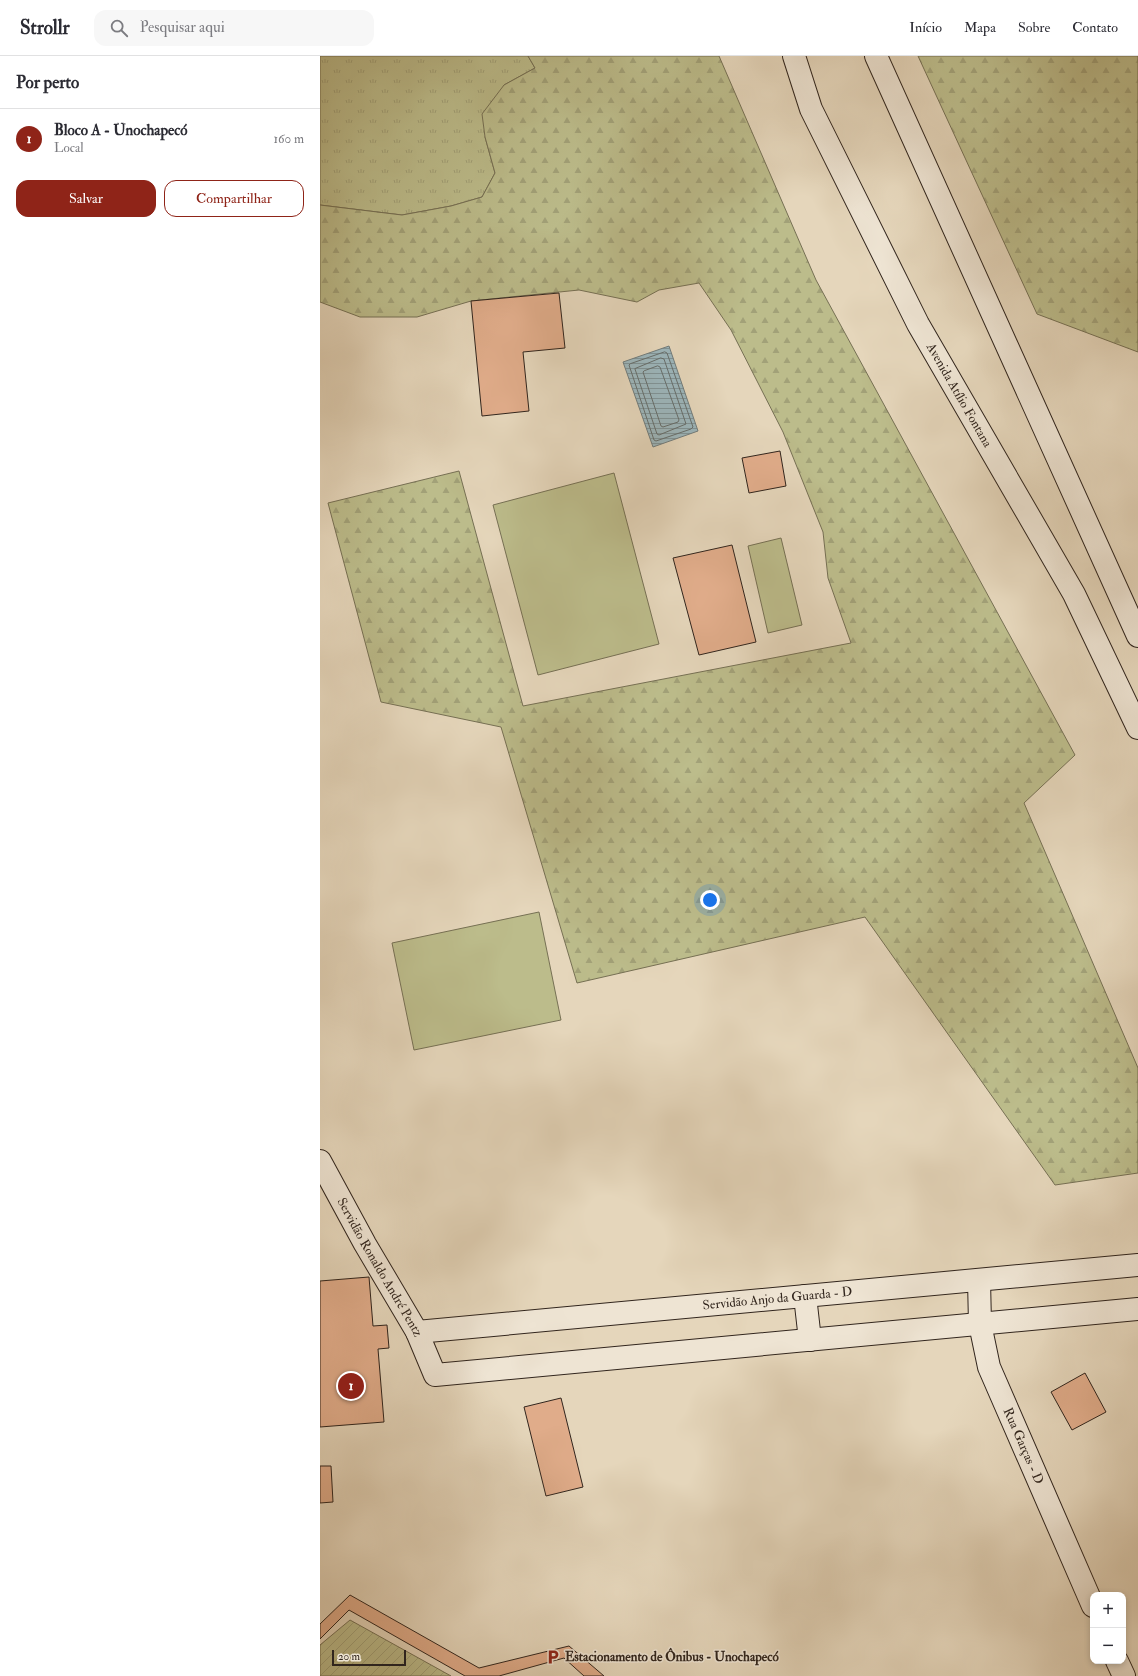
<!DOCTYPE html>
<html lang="pt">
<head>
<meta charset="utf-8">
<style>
	:root { --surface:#fff; --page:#f7f7f7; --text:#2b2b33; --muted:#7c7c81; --line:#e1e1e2; --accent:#8f2418 }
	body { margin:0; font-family:"IM FELL Double Pica",serif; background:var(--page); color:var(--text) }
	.controls { position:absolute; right:12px; bottom:12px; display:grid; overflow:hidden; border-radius:8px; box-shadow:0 2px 6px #0003 }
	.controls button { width:36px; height:36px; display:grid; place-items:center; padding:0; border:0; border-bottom:1px solid var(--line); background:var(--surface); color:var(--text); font:20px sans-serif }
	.scale { position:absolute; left:12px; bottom:10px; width:74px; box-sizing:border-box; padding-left:4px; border:2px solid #31251d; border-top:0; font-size:11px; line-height:14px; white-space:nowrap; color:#31251d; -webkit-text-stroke:3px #eee4d3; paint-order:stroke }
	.you { position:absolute; left:390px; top:844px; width:14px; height:14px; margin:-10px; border:3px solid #fff; border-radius:50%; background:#1a73e8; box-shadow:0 0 0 6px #1a73e833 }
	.badge { display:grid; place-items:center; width:26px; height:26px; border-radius:50%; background:var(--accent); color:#fff; font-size:13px; font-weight:700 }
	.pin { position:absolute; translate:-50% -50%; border:2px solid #fff; box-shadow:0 1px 4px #0006 }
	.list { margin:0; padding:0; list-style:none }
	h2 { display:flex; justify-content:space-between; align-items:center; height:52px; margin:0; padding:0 16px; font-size:17px }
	h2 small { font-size:13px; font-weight:400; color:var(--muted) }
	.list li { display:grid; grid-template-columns:26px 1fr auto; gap:12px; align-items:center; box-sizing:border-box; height:60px; padding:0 16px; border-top:1px solid var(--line) }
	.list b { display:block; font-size:15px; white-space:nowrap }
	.list p { margin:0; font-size:13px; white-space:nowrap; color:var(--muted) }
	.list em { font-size:13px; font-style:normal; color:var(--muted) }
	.actions { display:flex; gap:8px; padding:12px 16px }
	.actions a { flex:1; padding:9px 0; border:1px solid var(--accent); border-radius:12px; text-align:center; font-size:14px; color:var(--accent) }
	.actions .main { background:var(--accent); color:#fff }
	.icon { flex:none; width:22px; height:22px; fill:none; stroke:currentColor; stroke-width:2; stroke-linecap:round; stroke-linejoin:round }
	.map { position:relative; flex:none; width:818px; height:1620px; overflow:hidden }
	header { display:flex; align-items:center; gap:24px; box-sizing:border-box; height:56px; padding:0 20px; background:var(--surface); border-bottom:1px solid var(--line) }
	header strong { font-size:19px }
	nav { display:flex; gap:22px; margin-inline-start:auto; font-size:14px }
	.search { width:280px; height:36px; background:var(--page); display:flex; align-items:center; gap:10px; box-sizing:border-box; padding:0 14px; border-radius:12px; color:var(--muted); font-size:15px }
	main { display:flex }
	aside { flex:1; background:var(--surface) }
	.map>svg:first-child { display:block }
</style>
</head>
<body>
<header>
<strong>Strollr</strong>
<div class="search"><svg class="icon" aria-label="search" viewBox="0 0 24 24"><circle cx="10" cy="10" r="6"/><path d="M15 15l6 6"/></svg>Pesquisar aqui</div>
<nav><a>Início</a><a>Mapa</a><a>Sobre</a><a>Contato</a></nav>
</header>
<main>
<aside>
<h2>Por perto<small></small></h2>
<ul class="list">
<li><span class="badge">1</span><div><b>Bloco A - Unochapecó</b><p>Local</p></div><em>160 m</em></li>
</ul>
<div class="actions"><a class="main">Salvar</a><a>Compartilhar</a></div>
</aside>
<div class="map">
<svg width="818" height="1620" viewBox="0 0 818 1620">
	<defs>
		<pattern id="grass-tufts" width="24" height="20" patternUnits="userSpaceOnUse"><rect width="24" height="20" fill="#bcbc8b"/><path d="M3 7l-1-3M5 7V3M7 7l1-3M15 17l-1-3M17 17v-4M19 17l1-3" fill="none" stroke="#a2a178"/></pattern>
		<pattern id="forest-firs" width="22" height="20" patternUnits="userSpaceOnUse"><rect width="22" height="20" fill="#bcbc8b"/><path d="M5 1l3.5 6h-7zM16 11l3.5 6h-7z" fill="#a2a178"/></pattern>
		<pattern id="garden-furrows" width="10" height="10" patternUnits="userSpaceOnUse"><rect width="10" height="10" fill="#bcbc8b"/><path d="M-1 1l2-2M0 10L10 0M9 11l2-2" fill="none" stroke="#a2a178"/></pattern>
		<pattern id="water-rules" width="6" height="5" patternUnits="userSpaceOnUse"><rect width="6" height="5" fill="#9cb6bc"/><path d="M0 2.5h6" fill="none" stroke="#809498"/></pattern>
	</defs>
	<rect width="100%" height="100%" fill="#e5d6bb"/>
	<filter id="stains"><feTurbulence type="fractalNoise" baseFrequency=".005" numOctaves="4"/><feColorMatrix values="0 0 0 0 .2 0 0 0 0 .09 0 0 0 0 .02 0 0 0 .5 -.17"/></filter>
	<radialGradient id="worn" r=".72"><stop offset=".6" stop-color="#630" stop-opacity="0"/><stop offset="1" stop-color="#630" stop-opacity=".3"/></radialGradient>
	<path fill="url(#grass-tufts)" stroke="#767054" d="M 0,0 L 208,0 L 215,12 L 184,29 L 165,81 L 175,117 L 162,141 L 131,150 L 82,159 L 0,149 Z"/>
	<path fill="url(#forest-firs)" stroke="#767054" d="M 208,0 L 399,0 L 496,224 L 755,699 L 704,747 L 818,1012 L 818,1117 L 735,1129 L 545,861 L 257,927 L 181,671 L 61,646 L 8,447 L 139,415 L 203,650 L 531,587 L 508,522 L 503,476 L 463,376 L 411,274 L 379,227 L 339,234 L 317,246 L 259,234 L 151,245 L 97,261 L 40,261 L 0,246 L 0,149 L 82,159 L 131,150 L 162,141 L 175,117 L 165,81 L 162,58 L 184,29 L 215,12 Z
		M 598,0 L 818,0 L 818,296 L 717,258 Z"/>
	<path fill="#bcbc8b" stroke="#767054" d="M 294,417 L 339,588 L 218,619 L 173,449 Z
		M 461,482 L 482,569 L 448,577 L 428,490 Z
		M 219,856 L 241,964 L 94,994 L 72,887 Z"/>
	<path fill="url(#garden-furrows)" stroke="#767054" d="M 30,1564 L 131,1620 L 0,1620 L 0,1589 Z"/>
	<path fill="url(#water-rules)" stroke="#717c7c" d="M 349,290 L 378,375 L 333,391 L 303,306 Z"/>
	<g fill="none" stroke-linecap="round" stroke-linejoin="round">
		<path stroke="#666e6c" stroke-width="1" d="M 345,296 L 347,297 L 373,371 L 371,373 L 336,385 L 334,384 L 309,309 L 310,308 Z
			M 341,302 L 344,303 L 366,368 L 339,379 L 337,378 L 315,313 Z
			M 338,310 L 340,311 L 359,364 L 358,366 L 343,371 L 341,370 L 323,316 L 324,315 Z"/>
	</g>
	<path fill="#e0ac8a" stroke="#31251d" d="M 239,237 L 245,292 L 203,296 L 209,355 L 162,360 L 151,245 Z
		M 460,395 L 466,430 L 429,437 L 422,402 Z
		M 412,489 L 436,586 L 379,599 L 353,502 Z
		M 49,1221 L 53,1270 L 67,1269 L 69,1292 L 58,1293 L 64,1366 L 0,1371 L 0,1225 Z
		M 765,1317 L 786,1356 L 752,1374 L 731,1336 Z
		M 241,1342 L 263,1431 L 226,1440 L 204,1351 Z
		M 0,1410 L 11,1410 L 13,1446 L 0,1447 Z
		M 30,1539 L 159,1612 L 249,1590 L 284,1620 L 264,1620 L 244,1602 L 179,1620 L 145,1620 L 29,1554 L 0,1583 L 0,1568 Z"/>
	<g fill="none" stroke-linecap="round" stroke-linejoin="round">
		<g stroke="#31251d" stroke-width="24">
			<g id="secondary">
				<path id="s1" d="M 474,0 L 491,53 L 598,268 L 754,538 L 818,672"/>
				<path d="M 556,0 L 818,580"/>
				<path id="s2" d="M 0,1105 L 45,1188 L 97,1276 L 115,1319 L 818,1253"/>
				<path id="s3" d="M 659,1224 L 660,1268 L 669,1311 L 773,1550"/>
				<path d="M 485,1240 L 490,1284"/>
				<path id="s4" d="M 97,1276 L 818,1209"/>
				<path d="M 797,1605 L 804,1620"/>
			</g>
		</g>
		<use href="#secondary" stroke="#eee4d3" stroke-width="22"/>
	</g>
	<defs>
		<g id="parking-bare" transform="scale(1.2)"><path d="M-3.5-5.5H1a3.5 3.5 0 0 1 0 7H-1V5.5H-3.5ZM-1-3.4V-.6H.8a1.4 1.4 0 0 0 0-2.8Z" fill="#8f2418" stroke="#eee4d3" stroke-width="2.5" paint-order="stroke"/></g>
	</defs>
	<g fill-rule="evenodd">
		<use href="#parking-bare" x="233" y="1601"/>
	</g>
	<g text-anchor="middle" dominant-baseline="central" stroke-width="3" stroke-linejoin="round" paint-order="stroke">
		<g font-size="13" fill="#31251d" stroke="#eee4d3">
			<text stroke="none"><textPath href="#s1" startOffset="378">Avenida Atílio Fontana</textPath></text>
			<text stroke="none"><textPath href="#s2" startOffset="122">Servidão Ronaldo André Pentz</textPath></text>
			<text stroke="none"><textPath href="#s4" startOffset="362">Servidão Anjo da Guarda - D</textPath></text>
			<text stroke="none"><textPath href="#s3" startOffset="174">Rua Garças - D</textPath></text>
		</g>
		<g font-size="13" font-weight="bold" fill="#31251d" stroke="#eee4d3" text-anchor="start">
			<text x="245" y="1601">Estacionamento de Ônibus - Unochapecó</text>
		</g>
	</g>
	<rect width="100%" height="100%" filter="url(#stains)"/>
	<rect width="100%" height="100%" fill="url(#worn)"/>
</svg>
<div class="controls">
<button>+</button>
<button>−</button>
</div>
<div class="scale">20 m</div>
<div class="you"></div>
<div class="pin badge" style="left:31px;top:1330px">1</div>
</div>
</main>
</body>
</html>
